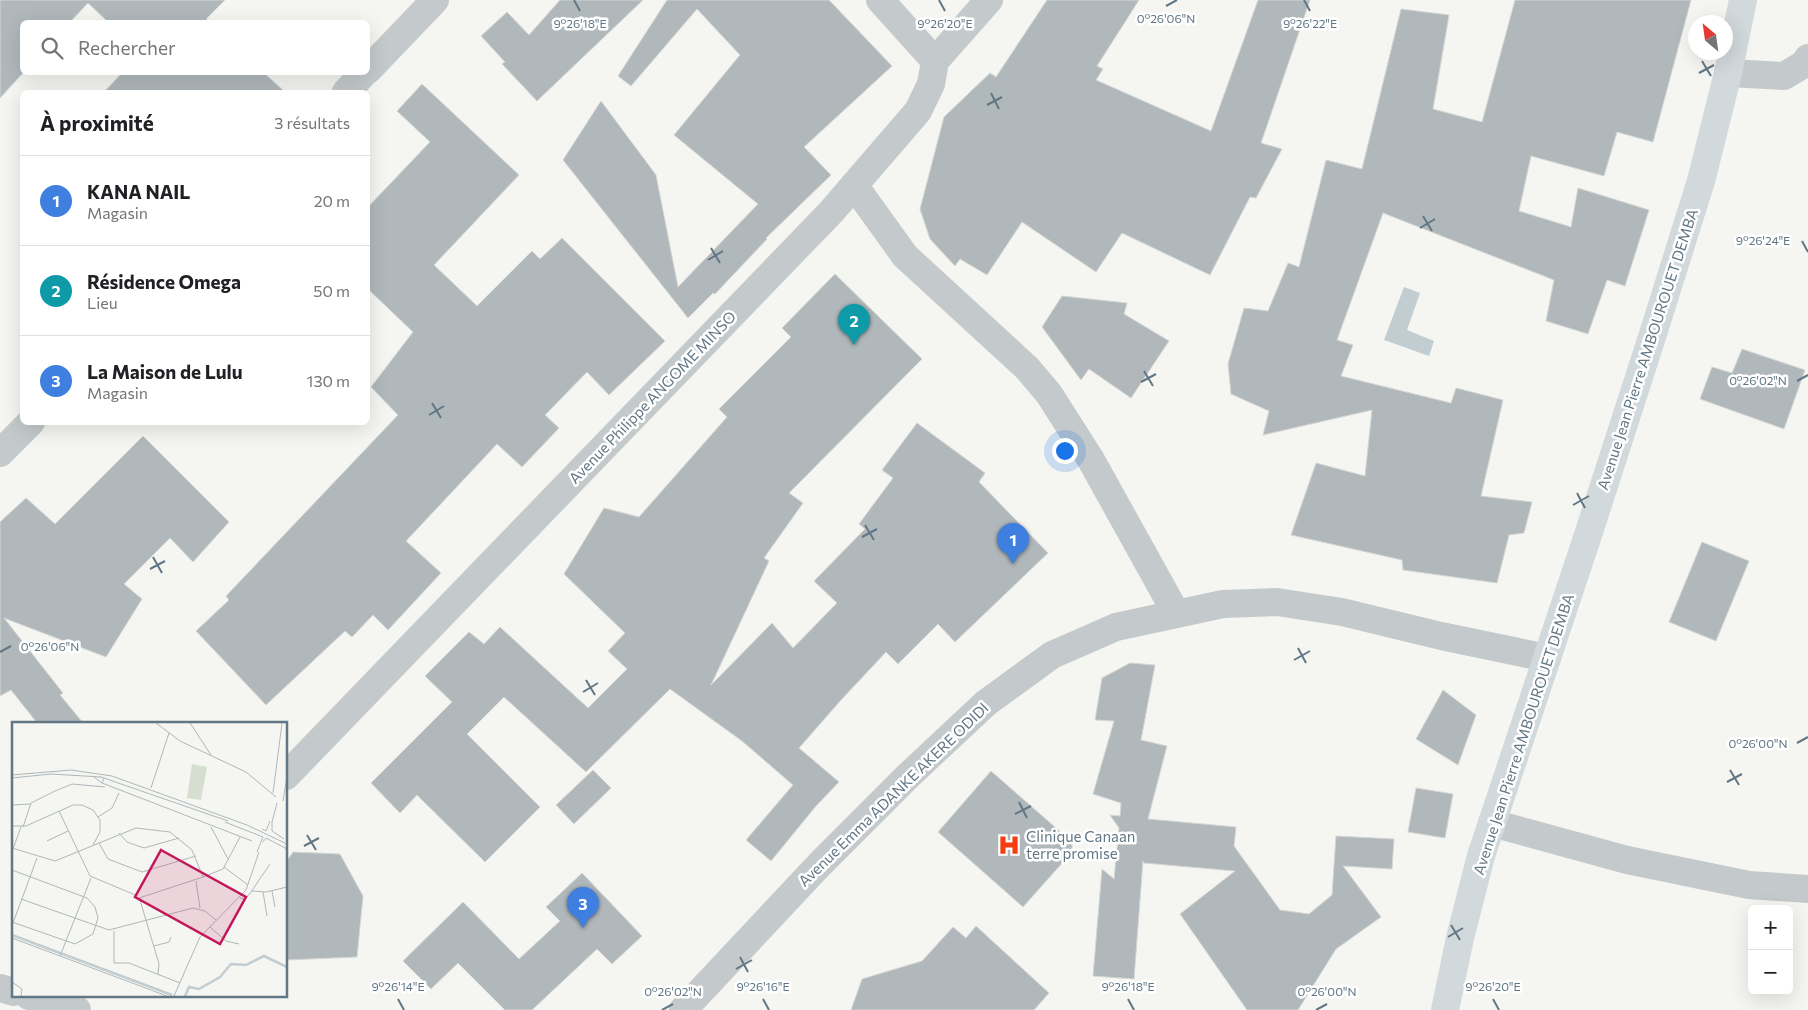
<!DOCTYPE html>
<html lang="fr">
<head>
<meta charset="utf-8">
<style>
	:root { --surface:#fff; --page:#f2f2f2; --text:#202124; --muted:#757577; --line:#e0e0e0; --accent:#1a73e8 }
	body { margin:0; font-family:Commissioner,sans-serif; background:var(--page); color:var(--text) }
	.controls { position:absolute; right:15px; bottom:15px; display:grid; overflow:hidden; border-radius:8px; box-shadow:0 5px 20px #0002 }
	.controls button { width:45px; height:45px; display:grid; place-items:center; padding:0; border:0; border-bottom:1px solid var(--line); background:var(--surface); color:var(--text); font:25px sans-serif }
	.compass { position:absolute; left:1688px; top:15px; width:45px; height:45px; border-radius:50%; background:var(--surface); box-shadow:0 5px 20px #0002; rotate:331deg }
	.you { position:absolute; left:1064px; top:450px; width:18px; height:18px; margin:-12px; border:4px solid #fff; border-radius:50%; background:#1a73e8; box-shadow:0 0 0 8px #1a73e833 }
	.badge { display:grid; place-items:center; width:32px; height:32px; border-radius:50%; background:var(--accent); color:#fff; font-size:16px; font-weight:700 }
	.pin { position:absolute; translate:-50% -41px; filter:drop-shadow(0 1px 2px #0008) }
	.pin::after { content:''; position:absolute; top:26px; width:18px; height:15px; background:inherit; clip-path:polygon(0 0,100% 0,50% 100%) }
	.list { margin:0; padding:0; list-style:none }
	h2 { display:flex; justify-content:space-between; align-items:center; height:65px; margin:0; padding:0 20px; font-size:21px }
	h2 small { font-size:16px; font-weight:400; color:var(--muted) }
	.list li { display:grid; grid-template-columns:32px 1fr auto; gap:15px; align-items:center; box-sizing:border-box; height:90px; padding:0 20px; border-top:1px solid var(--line) }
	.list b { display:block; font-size:19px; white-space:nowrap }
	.list p { margin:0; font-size:16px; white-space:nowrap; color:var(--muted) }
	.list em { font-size:16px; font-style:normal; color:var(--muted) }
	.icon { flex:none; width:28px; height:28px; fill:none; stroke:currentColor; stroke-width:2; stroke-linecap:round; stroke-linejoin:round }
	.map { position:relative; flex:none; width:1808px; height:1010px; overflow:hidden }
	.search { position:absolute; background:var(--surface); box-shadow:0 5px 20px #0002; left:20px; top:20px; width:350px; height:55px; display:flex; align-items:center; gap:12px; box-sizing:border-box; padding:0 18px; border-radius:8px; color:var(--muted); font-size:19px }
	.panel { position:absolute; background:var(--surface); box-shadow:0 5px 20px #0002; left:20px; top:90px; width:350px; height:335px; border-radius:8px }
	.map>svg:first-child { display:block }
</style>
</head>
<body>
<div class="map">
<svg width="1808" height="1010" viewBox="0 0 1808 1010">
	<rect width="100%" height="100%" fill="#f5f5f1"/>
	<path fill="#c2cdd2" d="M 1404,287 L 1420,293 L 1407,330 L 1434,341 L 1429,356 L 1384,340 Z"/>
	<path fill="#b0b8bc" stroke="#d6d6d4" d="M 0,0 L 225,0 L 206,19 L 210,22 L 108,22 L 88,3 L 70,22 L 22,22 L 22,72 L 24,72 L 0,98 Z
		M 560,0 L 643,0 L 537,101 L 502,64 L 505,62 L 481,36 L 507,12 L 529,35 Z
		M 667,0 L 829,0 L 892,66 L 804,147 L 831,175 L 766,238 L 767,239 L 715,294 L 713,293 L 688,318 L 563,160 L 601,101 L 656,175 L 678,287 L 758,204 L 674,135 L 740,55 L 697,9 L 631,86 L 618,76 Z
		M 1047,0 L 1139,0 L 1097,66 L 1103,69 L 1096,80 L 1211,131 L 1258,0 L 1310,0 L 1261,143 L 1282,149 L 1256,198 L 1250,197 L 1210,275 L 1122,233 L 1096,272 L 1022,222 L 987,275 L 960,259 L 955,266 L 930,239 L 920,209 L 944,117 L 990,73 L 996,77 Z
		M 1515,0 L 1691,0 L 1653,142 L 1617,132 L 1604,176 L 1531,156 L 1519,211 L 1571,227 L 1578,188 L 1649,210 L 1625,286 L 1607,280 L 1588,334 L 1546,321 L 1554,280 L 1383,213 L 1337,340 L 1353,345 L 1341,376 L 1451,403 L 1456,388 L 1503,400 L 1481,496 L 1532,502 L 1524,533 L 1509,535 L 1497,583 L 1403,570 L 1402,560 L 1291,535 L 1316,463 L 1365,476 L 1372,410 L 1263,435 L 1269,411 L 1231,394 L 1228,364 L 1244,308 L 1268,311 L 1288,263 L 1299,267 L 1326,160 L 1362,169 L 1401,9 L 1449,15 L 1433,109 L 1482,122 Z
		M 123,72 L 263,72 L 285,92 L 104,92 Z
		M 422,84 L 519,175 L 434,265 L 477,306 L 532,251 L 540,259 L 562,238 L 665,341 L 609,395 L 587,372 L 545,415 L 559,428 L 522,467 L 497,444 L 406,541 L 441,573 L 388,630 L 373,615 L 352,637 L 345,631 L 266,705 L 196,631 L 229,600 L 226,596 L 398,415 L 371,387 L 413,332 L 368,289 L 368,207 L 430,142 L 397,111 Z
		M 835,274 L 922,359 L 789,493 L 803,503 L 764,558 L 769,561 L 711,685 L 772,623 L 793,648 L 837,603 L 814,581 L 865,529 L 859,524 L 893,478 L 882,470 L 917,423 L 985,473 L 979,482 L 1048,553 L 955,642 L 938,624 L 898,664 L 886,652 L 841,700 L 799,748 L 839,782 L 816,806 L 771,861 L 746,840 L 793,785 L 742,741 L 670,689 L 586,772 L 504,697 L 467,734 L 540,807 L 485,862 L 417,795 L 400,813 L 371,783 L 452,702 L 425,676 L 469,632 L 484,644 L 500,627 L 588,708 L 627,669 L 608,651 L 625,633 L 564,574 L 604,508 L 639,517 L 727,417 L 719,409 L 791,337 L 782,328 Z
		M 1062,296 L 1127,303 L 1124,314 L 1169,341 L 1131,398 L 1089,369 L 1081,380 L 1042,327 Z
		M 1742,349 L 1805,370 L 1784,429 L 1700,399 L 1712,367 L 1732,373 Z
		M 143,436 L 229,522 L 193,562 L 170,538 L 124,584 L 142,599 L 106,657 L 4,618 L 63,693 L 60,695 L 84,724 L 38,724 L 11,690 L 0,696 L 0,522 L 26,498 L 55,524 Z
		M 1702,542 L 1749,561 L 1716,641 L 1669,622 Z
		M 1130,663 L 1155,665 L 1141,740 L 1167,746 L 1148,819 L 1236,827 L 1234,846 L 1280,910 L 1309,914 L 1332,895 L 1336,836 L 1394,839 L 1392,869 L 1343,866 L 1381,917 L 1336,949 L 1298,1010 L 1247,1010 L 1180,914 L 1235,871 L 1144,863 L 1143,861 L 1134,979 L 1093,976 L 1102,869 L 1114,879 L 1119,828 L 1110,815 L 1120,816 L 1121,803 L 1093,794 L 1114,721 L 1095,720 L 1102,678 Z
		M 1443,690 L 1476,715 L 1458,765 L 1416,739 Z
		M 593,770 L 611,788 L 574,824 L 556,805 Z
		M 991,771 L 1072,842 L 1072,852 L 1023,907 L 938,832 Z
		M 1416,788 L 1453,794 L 1445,838 L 1408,832 Z
		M 293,852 L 340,854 L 363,896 L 357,957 L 286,960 L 286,862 Z
		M 582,873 L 642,936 L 612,964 L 597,949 L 532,1010 L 505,1010 L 458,963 L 431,989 L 403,961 L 463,902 L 519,959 L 560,921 L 546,907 Z
		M 976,926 L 1049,993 L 1034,1010 L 851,1010 L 862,979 L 922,961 L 953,927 L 966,938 Z"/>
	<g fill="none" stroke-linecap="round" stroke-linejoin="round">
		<path stroke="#c4c9cb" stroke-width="28" d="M 935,61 L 989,0
			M 368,70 L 435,0
			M 1728,73 L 1784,76 L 1804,64 L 1808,58
			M 346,92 L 365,72
			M 854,185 L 905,256 L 1027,368 L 1049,394 L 1091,460 L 1176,613
			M 0,453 L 31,422
			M 286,776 L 831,212 L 918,111 L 931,84 L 935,61 L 880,0
			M 1492,823 L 1627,860 L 1749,885 L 1808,889
			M 0,988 L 14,992
			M 29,996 L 70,1006 L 77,1010
			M 683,1010 L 820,864 L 908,776 L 986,703 L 1052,655 L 1116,627 L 1223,604 L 1277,602 L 1342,612 L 1441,636 L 1547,658"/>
		<path stroke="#d2d9dd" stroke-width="28" d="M 1445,1010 L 1460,938 L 1481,856 L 1588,535 L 1652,337 L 1701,181 L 1728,73 L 1743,0"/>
	</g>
	<path fill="none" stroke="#617785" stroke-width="2" d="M 574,0 L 580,11M 939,0 L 945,11M 1304,0 L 1310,11M 1166,6 L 1177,0M 1702,61 L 1711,76M 1699,73 L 1714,65M 991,93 L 999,109M 987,105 L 1002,97M 1423,216 L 1432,231M 1420,228 L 1435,219M 1802,241 L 1808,252M 711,248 L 720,263M 708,260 L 723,251M 1144,371 L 1153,386M 1797,381 L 1808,375M 1141,382 L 1156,374M 432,403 L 441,418M 429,415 L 444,406M 1577,493 L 1585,508M 1573,505 L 1589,496M 865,525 L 874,540M 862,537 L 877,529M 153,557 L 162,573M 150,569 L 165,561M 1298,648 L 1306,663M 0,652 L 11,646M 1294,660 L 1310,651M 586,680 L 595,695M 583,692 L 598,683M 1797,743 L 1808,737M 1730,770 L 1739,785M 1727,782 L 1742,774M 1019,802 L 1027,818M 1015,814 L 1031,806M 307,835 L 316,850M 304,846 L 319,838M 1451,925 L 1460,940M 1448,937 L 1463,928M 740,957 L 748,972M 736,969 L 752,960M 398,999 L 404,1010M 763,999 L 769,1010M 1128,999 L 1134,1010M 1493,999 L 1499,1010M 662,1010 L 673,1004M 1316,1010 L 1327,1004"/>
	<defs>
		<g id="hospital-bare" transform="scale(1.725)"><path d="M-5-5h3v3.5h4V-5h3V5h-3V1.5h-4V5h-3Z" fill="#f53d11" stroke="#fff" stroke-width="2.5" paint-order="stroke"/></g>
	</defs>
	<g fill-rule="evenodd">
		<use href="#hospital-bare" x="1009" y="845"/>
	</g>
	<g text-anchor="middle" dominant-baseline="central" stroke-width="5" stroke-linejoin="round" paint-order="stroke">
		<g font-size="15" fill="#617785" stroke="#fff">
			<text transform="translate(1647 349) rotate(-72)">Avenue Jean Pierre AMBOUROUET DEMBA</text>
			<text transform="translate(652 397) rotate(-46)">Avenue Philippe ANGOME MINSO</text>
			<text transform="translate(1523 734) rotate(-72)">Avenue Jean Pierre AMBOUROUET DEMBA</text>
			<text transform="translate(893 794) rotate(-44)">Avenue Emma ADANKE AKERE ODIDI</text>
		</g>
		<g font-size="15" fill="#617785" stroke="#fff" text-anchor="start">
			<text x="1026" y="836">Clinique Canaan<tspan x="1026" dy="17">terre promise</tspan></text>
		</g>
	</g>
	<g transform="translate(12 722)">
		<rect width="275" height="275" fill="#f5f5f1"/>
		<path d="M 180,42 L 195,45 L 189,78 L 175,76 Z" fill="#d6ded1"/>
		<path fill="none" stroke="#c2cdd2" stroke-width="2.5" d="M 0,213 L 160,273M 173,274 L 177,265 L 187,267 L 208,255 L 219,242 L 234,243 L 252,234 L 275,245"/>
		<path fill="none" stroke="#adb8bc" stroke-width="1" d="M 144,1 L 168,19 L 234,50 L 264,75M 178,1 L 199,33M 0,53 L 59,48 L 100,54 L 235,103 L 275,122M 82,55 L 90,61 L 92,56M 0,56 L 39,52 L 89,55 L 216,99M 90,61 L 240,119M 139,66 L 157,11M 261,71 L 270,1M 271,79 L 275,55M 0,83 L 18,82M 47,89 L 78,154 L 121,172 L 128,178 L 147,242 L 146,252M 86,95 L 100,86 L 107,71M 213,100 L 251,115 L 245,130M 260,100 L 265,81M 260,100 L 260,109 L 272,117M 0,104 L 14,104 L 61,83 L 70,83 L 81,88 L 88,98 L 88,110 L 81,123M 11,105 L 19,81 L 43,69 L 60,62 L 93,65M 199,105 L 216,137M 250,107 L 254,109 L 258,99M 107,111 L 115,120 L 132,126 L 167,116M 35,119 L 56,109M 251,120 L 254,116 L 275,127M 87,121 L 96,137 L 130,150 L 184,134M 0,126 L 43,139 L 124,106 L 158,110 L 180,128 L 191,155 L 127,176M 1,127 L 9,105M 212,145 L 236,163M 0,148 L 75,176 L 83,185 L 86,196 L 81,212 L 63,222 L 0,200M 191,155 L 211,147 L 228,115M 184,159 L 188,186M 240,169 L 254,170 L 275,165M 260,169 L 263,185M 251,170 L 255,194M 228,176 L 233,177 L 239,170 L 258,142M 9,177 L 97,208 L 181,186 L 193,189 L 204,198M 1,201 L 25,136M 198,205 L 214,219 L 227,222M 102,209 L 102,241 L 117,241 L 168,261M 0,216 L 155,274M 142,224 L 157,220 L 159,215M 48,234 L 79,156M 0,260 L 10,267 L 9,274M 162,274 L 188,215 L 234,168 L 247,130"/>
		<path fill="#c2185b" fill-opacity="0.15" stroke="#c2185b" stroke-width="2.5" d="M 149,128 L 234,175 L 208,222 L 123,175 Z"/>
		<rect width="275" height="275" fill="none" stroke="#617785" stroke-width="2.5"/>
	</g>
	<g font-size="12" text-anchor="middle" fill="#617785" stroke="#fff" stroke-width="5" stroke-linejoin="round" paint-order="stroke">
		<text x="1166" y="23">0°26'06"N</text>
		<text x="580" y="28">9°26'18"E</text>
		<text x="945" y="28">9°26'20"E</text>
		<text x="1310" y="28">9°26'22"E</text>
		<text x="1763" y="245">9°26'24"E</text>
		<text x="1758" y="385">0°26'02"N</text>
		<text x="50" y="651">0°26'06"N</text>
		<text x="1758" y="748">0°26'00"N</text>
		<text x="398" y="991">9°26'14"E</text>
		<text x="763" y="991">9°26'16"E</text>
		<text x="1128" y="991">9°26'18"E</text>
		<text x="1493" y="991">9°26'20"E</text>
		<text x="673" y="996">0°26'02"N</text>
		<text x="1327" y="996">0°26'00"N</text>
	</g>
</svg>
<div class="controls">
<button>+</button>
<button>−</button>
</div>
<svg class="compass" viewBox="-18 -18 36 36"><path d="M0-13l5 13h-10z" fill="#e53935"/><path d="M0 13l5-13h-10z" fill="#757577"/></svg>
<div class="you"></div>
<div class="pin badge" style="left:1013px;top:564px;background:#3f7fe0">1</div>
<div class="pin badge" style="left:854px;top:345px;background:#0f9aa8">2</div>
<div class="pin badge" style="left:583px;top:928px;background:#3f7fe0">3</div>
<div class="search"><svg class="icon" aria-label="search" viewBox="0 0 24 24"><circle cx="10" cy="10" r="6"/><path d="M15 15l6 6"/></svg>Rechercher</div>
<section class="panel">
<h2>À proximité<small>3 résultats</small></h2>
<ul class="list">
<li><span class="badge" style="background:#3f7fe0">1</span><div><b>KANA NAIL</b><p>Magasin</p></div><em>20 m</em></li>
<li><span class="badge" style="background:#0f9aa8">2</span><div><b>Résidence Omega</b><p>Lieu</p></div><em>50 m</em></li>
<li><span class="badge" style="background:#3f7fe0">3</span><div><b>La Maison de Lulu</b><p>Magasin</p></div><em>130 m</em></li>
</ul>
</section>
</div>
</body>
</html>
